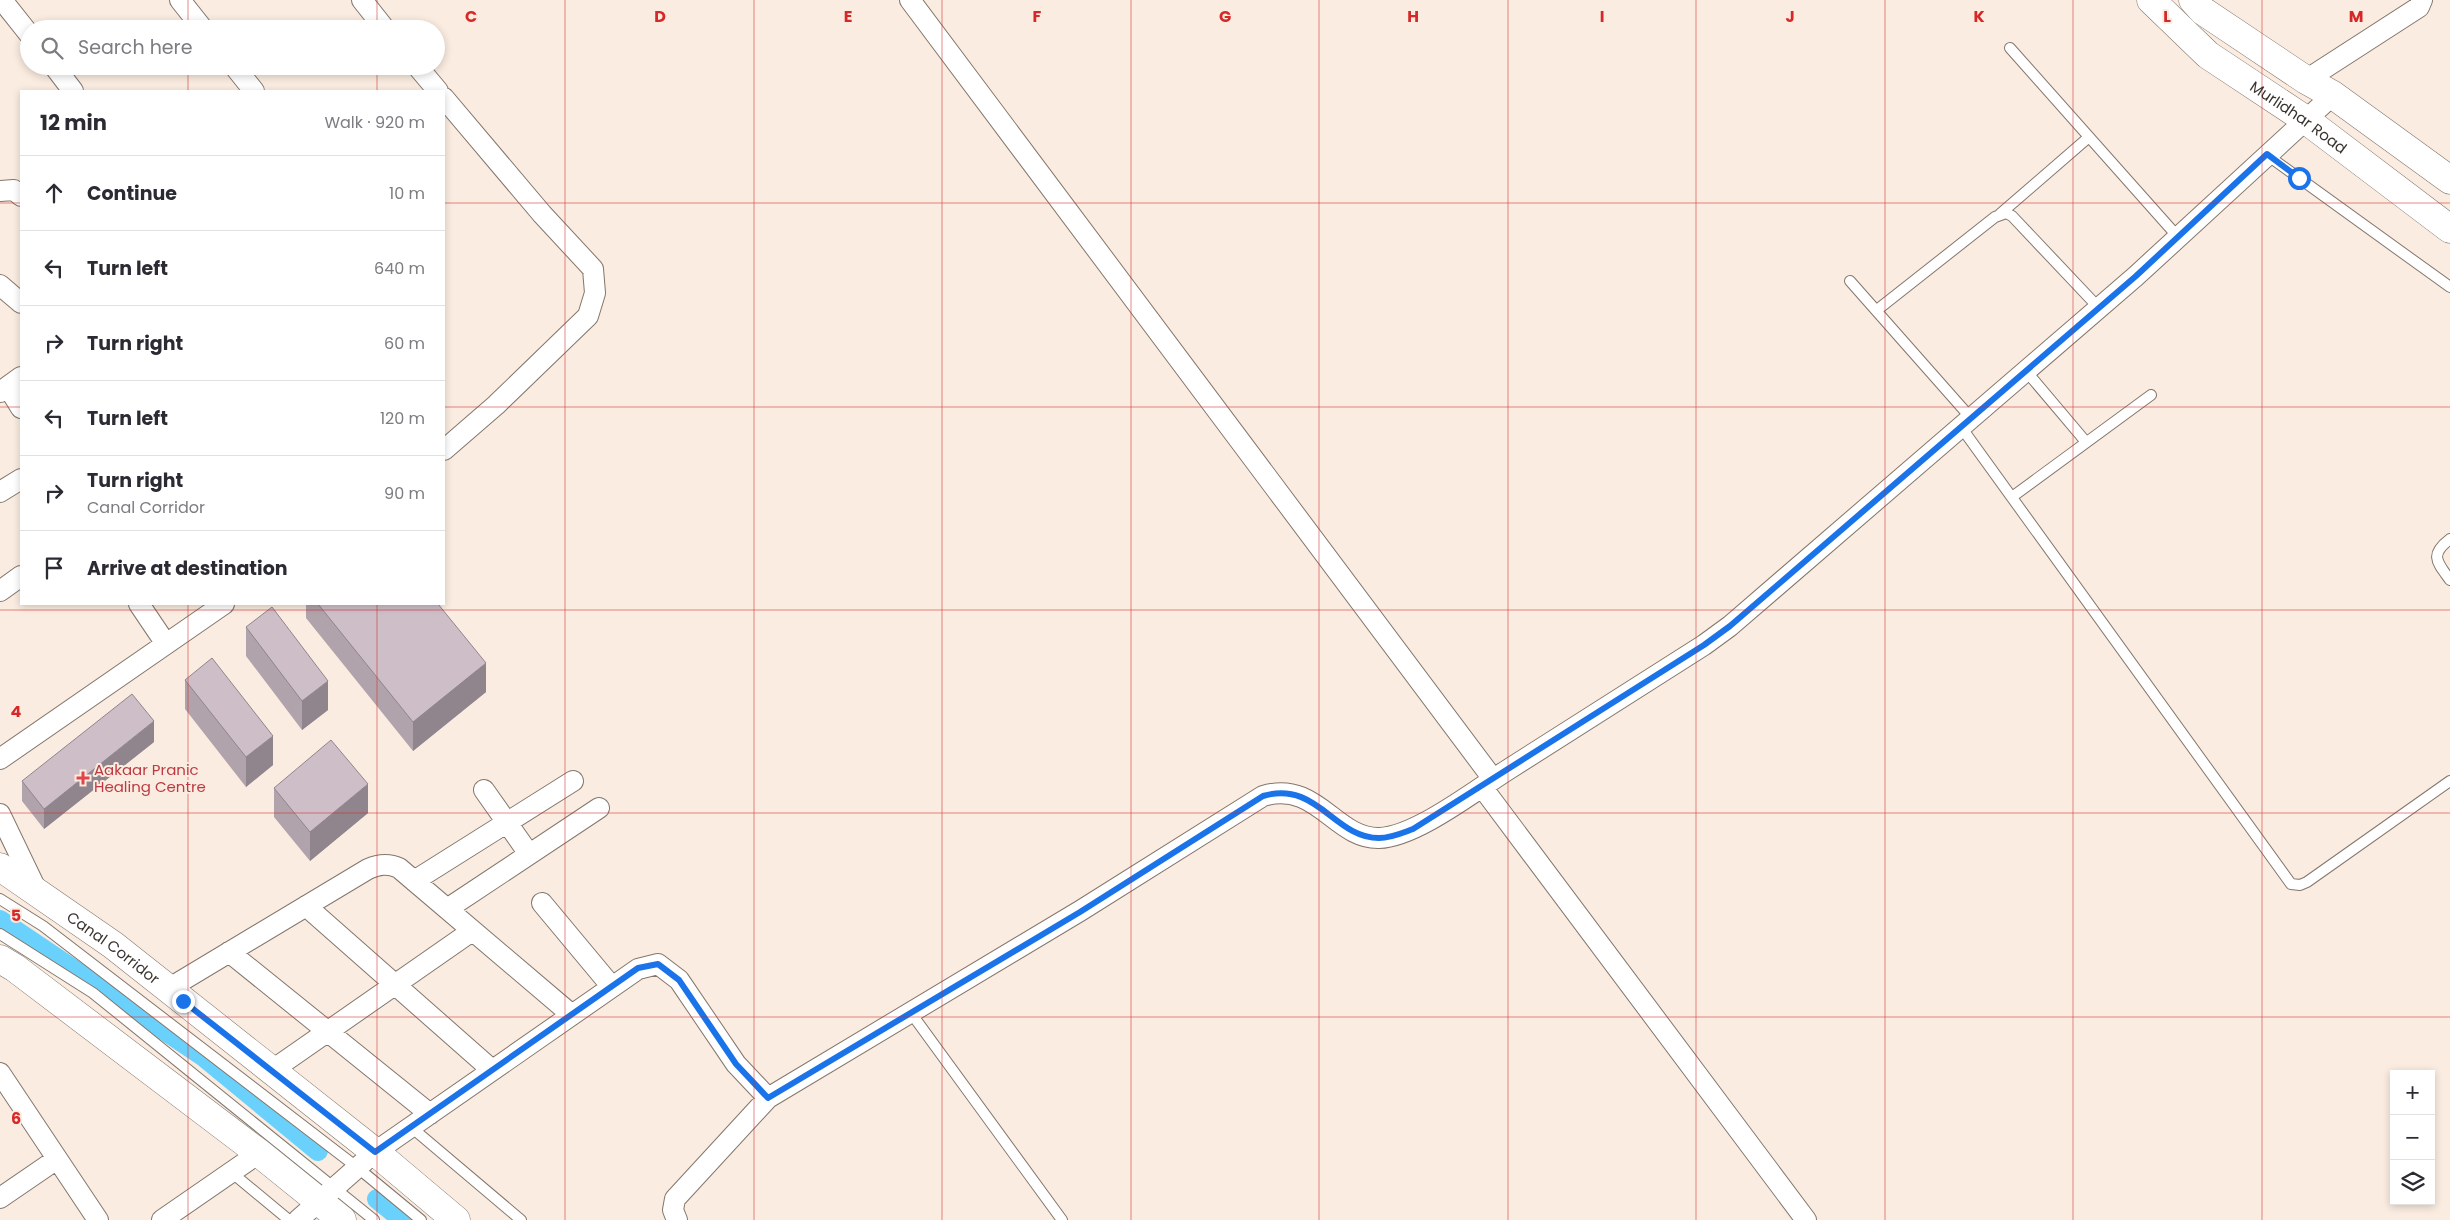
<!DOCTYPE html>
<html lang="en">
<head>
<meta charset="utf-8">
<style>
	:root { --surface:#fff; --page:#f2f2f3; --text:#2b2b33; --muted:#7c7c81; --line:#e1e1e2 }
	body { margin:0; font-family:Poppins,sans-serif; background:var(--page); color:var(--text) }
	.controls { position:absolute; right:15px; bottom:15px; display:grid; overflow:hidden; border-radius:0px; box-shadow:0 2px 8px #0003 }
	.controls button { width:45px; height:45px; display:grid; place-items:center; padding:0; border:0; border-bottom:1px solid var(--line); background:var(--surface); color:var(--text); font:25px sans-serif }
	.stop { position:absolute; width:15px; height:15px; margin:-11px; border:4px solid #1a73e8; border-radius:50%; background:#fff }
	.stop.end { background:#1a73e8; border-color:#fff; box-shadow:0 1px 5px #0008 }
	.list { margin:0; padding:0; list-style:none }
	h2 { display:flex; justify-content:space-between; align-items:center; height:65px; margin:0; padding:0 20px; font-size:21px }
	h2 small { font-size:16px; font-weight:400; color:var(--muted) }
	.list li { display:grid; grid-template-columns:32px 1fr auto; gap:15px; align-items:center; box-sizing:border-box; height:75px; padding:0 20px; border-top:1px solid var(--line) }
	.list b { display:block; font-size:19px; white-space:nowrap }
	.list p { margin:0; font-size:16px; white-space:nowrap; color:var(--muted) }
	.list em { font-size:16px; font-style:normal; color:var(--muted) }
	.icon { flex:none; width:28px; height:28px; fill:none; stroke:currentColor; stroke-width:2; stroke-linecap:round; stroke-linejoin:round }
	.map { position:relative; flex:none; width:2450px; height:1220px; overflow:hidden }
	.search { position:absolute; background:var(--surface); box-shadow:0 2px 8px #0003; left:20px; top:20px; width:425px; height:55px; display:flex; align-items:center; gap:12px; box-sizing:border-box; padding:0 18px; border-radius:28px; color:var(--muted); font-size:19px }
	.panel { position:absolute; background:var(--surface); box-shadow:0 2px 8px #0003; left:20px; top:90px; width:425px; height:515px; border-radius:0px }
	.map>svg:first-child { display:block }
</style>
</head>
<body>
<div class="map">
<svg width="2450" height="1220" viewBox="0 0 2450 1220">
	<rect width="100%" height="100%" fill="#faece0"/>
	<g fill="none" stroke-linecap="round" stroke-linejoin="round">
		<path stroke="#6ad1fc" stroke-width="20" d="M 0,920 L 204,1057 L 318,1151
			M 377,1199 L 403,1220"/>
		<g stroke="#83776c" stroke-width="12">
			<path id="lane" d="M 2010,48 L 2178,237
				M 2267,155 L 2450,287
				M 2000,214 L 2089,137
				M 1850,281 L 1971,418
				M 1877,310 L 1995,217 L 2006,213 L 2012,216 L 2099,308
				M 2026,371 L 2086,442
				M 1961,427 L 2291,884 L 2300,885 L 2307,882 L 2450,781
				M 2012,497 L 2151,395
				M 2450,539 C 2429,555 2437,562 2450,580
				M 0,899 L 43,926 L 358,1168 L 421,1220
				M 0,934 L 93,993 L 374,1220
				M 911,1013 L 1062,1220
				M 411,1127 L 521,1220
				M 231,1172 L 289,1220"/>
		</g>
		<g stroke="#83776c" stroke-width="22">
			<path id="street" d="M 2,0 L 29,34
				M 180,0 L 203,29
				M 362,0 L 385,29
				M 910,0 L 1493,779
				M 54,66 L 73,91
				M 234,66 L 254,91
				M 417,66 L 438,91
				M 2306,80 L 2419,7 L 2422,0
				M 444,98 L 542,214 L 593,269 L 595,293 L 588,316 L 496,405 L 444,450
				M 0,191 L 14,190 L 21,196
				M 0,285 L 21,303
				M 8,387 L 21,408
				M 0,392 L 21,377
				M 0,492 L 21,479
				M 0,591 L 21,576
				M 139,604 L 166,644
				M 0,759 L 224,604
				M 1482,787 L 1806,1220
				M 484,790 L 529,854
				M 0,814 L 37,891
				M 414,881 L 573,781
				M 542,903 L 612,987
				M 306,906 L 492,1070
				M 447,909 L 599,808
				M 229,952 L 430,1114
				M 168,989 L 368,869 C 379,864 388,863 399,868 L 572,1015
				M 271,1071 L 472,931
				M 0,1073 L 98,1220
				M 768,1098 L 1080,911 L 1263,796 C 1317,780 1335,839 1379,838 C 1416,837 1477,789 1509,769 C 1574,727 1639,686 1704,645 L 1730,626 L 2136,276 L 2333,95
				M 0,1198 L 57,1159
				M 162,1220 L 259,1153
				M 298,1220 L 375,1152 L 638,969 L 658,964 L 679,980 L 736,1064 L 768,1098 L 675,1199 L 673,1210 L 677,1220"/>
		</g>
		<g stroke="#83776c" stroke-width="29">
			<g id="secondary">
				<path id="s1" d="M 2151,0 L 2208,55 L 2306,120 L 2450,229"/>
				<path d="M 2193,0 L 2203,11 L 2306,80 L 2333,95 L 2450,180"/>
				<path id="s2" d="M 0,867 L 113,945 L 380,1156 L 456,1220"/>
				<path d="M 0,959 L 15,968 L 259,1153 L 342,1220"/>
			</g>
		</g>
		<use href="#lane" stroke="#fff" stroke-width="10"/>
		<use href="#street" stroke="#fff" stroke-width="20"/>
		<use href="#secondary" stroke="#fff" stroke-width="28"/>
	</g>
	<path fill="#b1a3ac" d="M 306,604 L 438,604 L 486,692 L 413,751 L 306,618 Z
		M 246,627 L 328,710 L 302,730 L 246,656 Z
		M 185,680 L 273,765 L 246,787 L 185,709 Z
		M 154,742 L 44,829 L 22,801 L 22,781 Z
		M 274,788 L 368,813 L 310,861 L 274,817 Z"/>
	<path fill="#90858c" d="M 486,663 L 486,692 L 413,751 L 413,722 Z
		M 328,681 L 328,710 L 302,730 L 302,701 Z
		M 154,721 L 154,742 L 44,829 L 44,809 Z
		M 273,736 L 273,765 L 246,787 L 246,757 Z
		M 368,784 L 368,813 L 310,861 L 310,832 Z"/>
	<path fill="#cebec8" stroke="#90858c" d="M 318,604 L 438,604 L 486,663 L 413,722 Z
		M 272,607 L 328,681 L 302,701 L 246,627 Z
		M 212,658 L 273,736 L 246,757 L 185,680 Z
		M 132,694 L 154,721 L 44,809 L 22,781 Z
		M 331,740 L 368,784 L 310,832 L 274,788 Z"/>
	<g fill="none" stroke-linecap="round" stroke-linejoin="round">
		<path stroke="#1a73e8" stroke-width="6" d="M 183,1001 L 375,1152 L 638,968 L 658,964 L 679,980 L 736,1064 L 768,1098 L 1080,912 L 1263,796 C 1317,780 1334,838 1379,838 C 1391,838 1402,833 1413,829 L 1704,645 L 1730,626 L 2136,276 L 2267,154 L 2299,178"/>
	</g>
	<path fill="none" stroke="#d62828" stroke-width="1" stroke-opacity="0.55" d="M 188,0 L 188,29M 377,0 L 377,29M 565,0 L 565,1220M 754,0 L 754,1220M 942,0 L 942,1220M 1131,0 L 1131,1220M 1319,0 L 1319,1220M 1508,0 L 1508,1220M 1696,0 L 1696,1220M 1885,0 L 1885,1220M 2073,0 L 2073,1220M 2262,0 L 2262,1220M 188,66 L 188,91M 377,66 L 377,91M 0,203 L 21,203M 444,203 L 2450,203M 0,407 L 21,407M 444,407 L 2450,407M 188,604 L 188,1220M 377,604 L 377,1220M 0,610 L 2450,610M 0,813 L 2450,813M 0,1017 L 2450,1017"/>
	<path fill="#e0444e" stroke="#faece0" stroke-width="2" d="M80.5 770.5h5v5h5v5h-5v5h-5v-5h-5v-5h5z"/>
	<g text-anchor="middle" dominant-baseline="central" stroke-width="4" stroke-linejoin="round" paint-order="stroke">
		<g font-size="15" fill="#38332e" stroke="#faece0">
			<text stroke="none"><textPath href="#s1" startOffset="189">Murlidhar Road</textPath></text>
			<text stroke="none"><textPath href="#s2" startOffset="139">Canal Corridor</textPath></text>
		</g>
		<g font-size="15" fill="#be3a42" stroke="#faece0" text-anchor="start">
			<text x="94" y="769">Aakaar Pranic<tspan x="94" dy="17">Healing Centre</tspan></text>
		</g>
	</g>
	<g font-size="16" text-anchor="middle" font-weight="bold" fill="#d62828" stroke="#faece0" stroke-width="4" stroke-linejoin="round" paint-order="stroke">
		<text x="471" y="22">C</text>
		<text x="660" y="22">D</text>
		<text x="848" y="22">E</text>
		<text x="1037" y="22">F</text>
		<text x="1225" y="22">G</text>
		<text x="1413" y="22">H</text>
		<text x="1602" y="22">I</text>
		<text x="1790" y="22">J</text>
		<text x="1979" y="22">K</text>
		<text x="2167" y="22">L</text>
		<text x="2356" y="22">M</text>
		<text x="16" y="717">4</text>
		<text x="16" y="921">5</text>
		<text x="16" y="1124">6</text>
	</g>
</svg>
<div class="controls">
<button>+</button>
<button>−</button>
<button><svg class="icon" aria-label="layers" viewBox="0 0 24 24"><path d="M12 4l9 5-9 5-9-5zM3 14l9 5 9-5"/></svg></button>
</div>
<div class="stop" style="left:2299px;top:178px"></div>
<div class="stop end" style="left:183px;top:1001px"></div>
<div class="search"><svg class="icon" aria-label="search" viewBox="0 0 24 24"><circle cx="10" cy="10" r="6"/><path d="M15 15l6 6"/></svg>Search here</div>
<section class="panel">
<h2>12 min<small>Walk · 920 m</small></h2>
<ul class="list">
<li><svg class="icon" aria-label="ahead" viewBox="0 0 24 24"><path d="M12 20V5M6 11l6-6 6 6"/></svg><div><b>Continue</b></div><em>10 m</em></li>
<li><svg class="icon" aria-label="left" viewBox="0 0 24 24"><path d="M17 20v-9H6M10 6l-5 5 5 5"/></svg><div><b>Turn left</b></div><em>640 m</em></li>
<li><svg class="icon" aria-label="right" viewBox="0 0 24 24"><path d="M7 20v-9h11M14 6l5 5-5 5"/></svg><div><b>Turn right</b></div><em>60 m</em></li>
<li><svg class="icon" aria-label="left" viewBox="0 0 24 24"><path d="M17 20v-9H6M10 6l-5 5 5 5"/></svg><div><b>Turn left</b></div><em>120 m</em></li>
<li><svg class="icon" aria-label="right" viewBox="0 0 24 24"><path d="M7 20v-9h11M14 6l5 5-5 5"/></svg><div><b>Turn right</b><p>Canal Corridor</p></div><em>90 m</em></li>
<li><svg class="icon" aria-label="arrive" viewBox="0 0 24 24"><path d="M6 21V4h12l-3 4 3 4H6"/></svg><div><b>Arrive at destination</b></div></li>
</ul>
</section>
</div>
</body>
</html>
